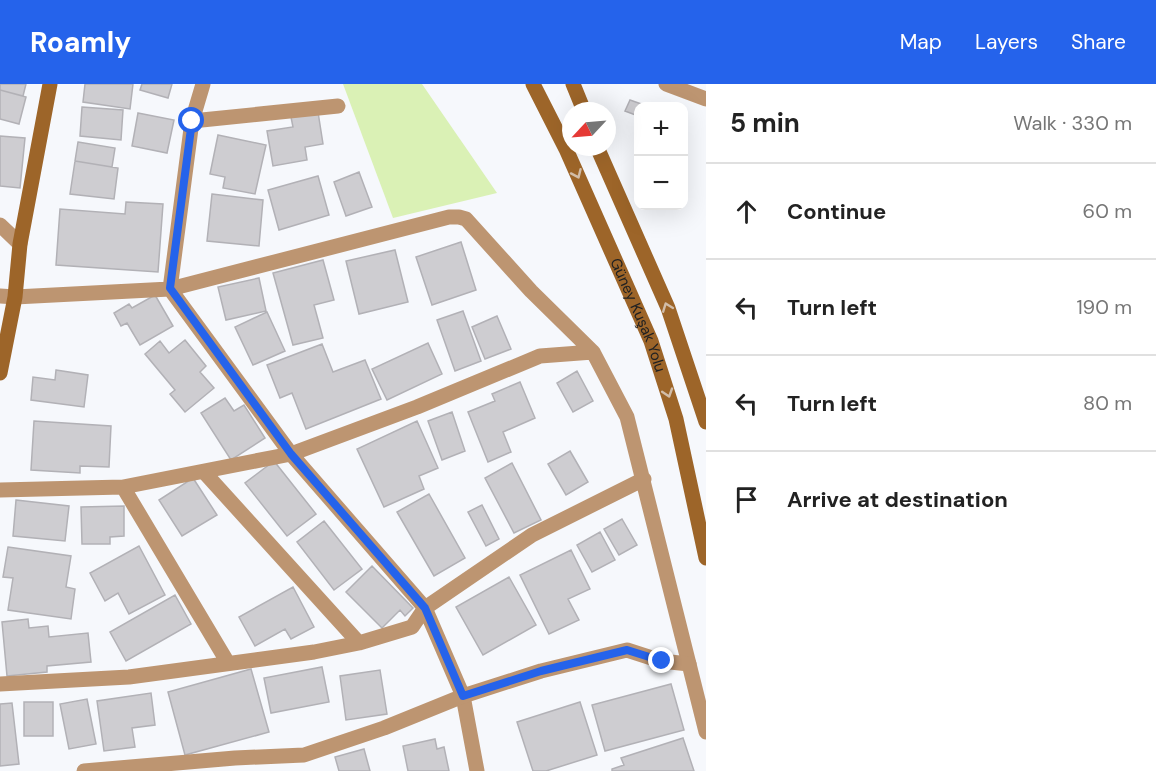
<!DOCTYPE html>
<html lang="en">
<head>
<meta charset="utf-8">
<style>
	:root { --surface:#fff; --page:#f6f6f6; --text:#222; --muted:#767676; --line:#e0e0e0; --accent:#2563eb }
	body { margin:0; font-family:"DM Sans",sans-serif; background:var(--page); color:var(--text) }
	.controls { position:absolute; right:18px; top:18px; display:grid; overflow:hidden; border-radius:12px; box-shadow:0 6px 24px #0002 }
	.controls button { width:54px; height:54px; display:grid; place-items:center; padding:0; border:0; border-bottom:2px solid var(--line); background:var(--surface); color:var(--text); font:30px sans-serif }
	.compass { position:absolute; left:562px; top:18px; width:54px; height:54px; border-radius:50%; background:var(--surface); box-shadow:0 6px 24px #0002; rotate:244deg }
	.stop { position:absolute; width:18px; height:18px; margin:-14px; border:4px solid #2563eb; border-radius:50%; background:#fff }
	.stop.end { background:#2563eb; border-color:#fff; box-shadow:0 2px 6px #0008 }
	.list { margin:0; padding:0; list-style:none }
	h2 { display:flex; justify-content:space-between; align-items:center; height:78px; margin:0; padding:0 24px; font-size:26px }
	h2 small { font-size:20px; font-weight:400; color:var(--muted) }
	.list li { display:grid; grid-template-columns:39px 1fr auto; gap:18px; align-items:center; box-sizing:border-box; height:96px; padding:0 24px; border-top:2px solid var(--line) }
	.list b { display:block; font-size:22px; white-space:nowrap }
	.list em { font-size:20px; font-style:normal; color:var(--muted) }
	.icon { flex:none; width:33px; height:33px; fill:none; stroke:currentColor; stroke-width:2; stroke-linecap:round; stroke-linejoin:round }
	.map { position:relative; flex:none; width:706px; height:687px; overflow:hidden }
	header { display:flex; align-items:center; gap:36px; box-sizing:border-box; height:84px; padding:0 30px; background:var(--accent); color:#fff }
	header strong { font-size:28px }
	nav { display:flex; gap:33px; margin-inline-start:auto; font-size:21px }
	main { display:flex }
	aside { flex:1; background:var(--surface) }
	.map>svg:first-child { display:block }
</style>
</head>
<body>
<header>
<strong>Roamly</strong>
<nav><a>Map</a><a>Layers</a><a>Share</a></nav>
</header>
<main>
<div class="map">
<svg width="706" height="687" viewBox="0 0 706 687">
	<rect width="100%" height="100%" fill="#f6f8fc"/>
	<path fill="#daf1b5" d="M 343,0 L 422,0 L 497,109 L 393,134 Z"/>
	<path fill="#cecdd1" stroke="#b2b1b6" stroke-width="1.5" d="M 0,0 L 26,0 L 23,12 L 0,6 Z
		M 85,0 L 133,0 L 130,25 L 83,18 Z
		M 142,0 L 172,0 L 168,14 L 140,6 Z
		M 0,6 L 26,13 L 19,40 L 0,35 Z
		M 630,16 L 647,22 L 638,22 L 638,32 L 625,27 Z
		M 82,23 L 123,26 L 121,56 L 80,52 Z
		M 318,28 L 323,60 L 305,63 L 307,76 L 273,82 L 267,47 L 293,43 L 291,33 Z
		M 138,29 L 174,36 L 167,69 L 132,62 Z
		M 218,51 L 266,61 L 255,110 L 223,104 L 225,93 L 210,90 Z
		M 0,52 L 25,54 L 20,104 L 0,102 Z
		M 78,58 L 115,64 L 112,83 L 75,77 Z
		M 75,77 L 118,84 L 114,115 L 70,110 Z
		M 359,88 L 372,123 L 346,132 L 334,98 Z
		M 318,92 L 329,131 L 279,146 L 268,106 Z
		M 212,110 L 263,116 L 259,162 L 207,157 Z
		M 126,118 L 163,120 L 158,188 L 56,181 L 60,125 L 125,130 Z
		M 461,158 L 476,206 L 432,221 L 416,173 Z
		M 395,166 L 408,218 L 359,230 L 346,177 Z
		M 323,176 L 334,216 L 314,221 L 323,254 L 293,261 L 273,189 Z
		M 259,194 L 266,227 L 226,236 L 218,203 Z
		M 155,211 L 173,242 L 140,261 L 127,239 L 121,242 L 114,229 L 129,220 L 132,224 Z
		M 463,227 L 481,277 L 455,287 L 437,236 Z
		M 267,228 L 285,267 L 253,281 L 235,243 Z
		M 497,232 L 511,265 L 485,275 L 472,243 Z
		M 185,256 L 206,282 L 200,288 L 214,304 L 185,328 L 170,310 L 175,306 L 145,270 L 160,257 L 169,269 Z
		M 428,259 L 442,290 L 387,316 L 372,285 Z
		M 322,260 L 333,288 L 365,276 L 381,315 L 306,345 L 292,309 L 280,314 L 267,281 Z
		M 56,286 L 88,291 L 84,323 L 31,316 L 33,293 L 55,296 Z
		M 577,287 L 593,317 L 573,328 L 557,299 Z
		M 520,298 L 535,334 L 503,348 L 511,368 L 488,378 L 468,328 L 495,317 L 492,310 Z
		M 225,314 L 234,327 L 244,321 L 265,354 L 231,376 L 201,329 Z
		M 452,328 L 465,367 L 442,376 L 428,337 Z
		M 34,337 L 111,342 L 109,383 L 80,382 L 80,389 L 31,386 Z
		M 417,337 L 438,384 L 419,392 L 424,405 L 384,423 L 357,365 Z
		M 570,367 L 588,398 L 566,411 L 548,380 Z
		M 274,377 L 316,430 L 287,452 L 245,399 Z
		M 512,379 L 541,436 L 514,449 L 485,394 Z
		M 193,394 L 217,431 L 182,452 L 159,416 Z
		M 429,410 L 465,474 L 434,492 L 397,428 Z
		M 16,416 L 69,422 L 65,457 L 13,452 Z
		M 482,421 L 499,455 L 486,462 L 468,428 Z
		M 124,422 L 124,452 L 110,453 L 110,460 L 82,460 L 81,423 Z
		M 622,435 L 637,461 L 619,471 L 604,445 Z
		M 324,437 L 362,485 L 334,506 L 297,458 Z
		M 600,448 L 615,476 L 592,488 L 577,461 Z
		M 139,462 L 165,511 L 129,530 L 118,509 L 105,517 L 90,489 Z
		M 8,463 L 71,472 L 66,503 L 75,505 L 71,535 L 8,526 L 13,494 L 3,493 Z
		M 571,466 L 590,505 L 568,515 L 579,536 L 549,550 L 520,491 Z
		M 372,482 L 413,524 L 405,532 L 400,526 L 382,544 L 346,508 Z
		M 509,493 L 536,541 L 483,571 L 456,523 Z
		M 293,503 L 314,543 L 291,555 L 285,545 L 255,562 L 239,533 Z
		M 175,511 L 191,540 L 126,577 L 110,548 Z
		M 28,535 L 29,544 L 48,542 L 49,553 L 88,549 L 91,578 L 47,582 L 47,588 L 7,592 L 2,538 Z
		M 322,583 L 329,618 L 271,629 L 264,594 Z
		M 251,585 L 269,648 L 185,671 L 168,608 Z
		M 380,586 L 387,630 L 346,636 L 340,592 Z
		M 671,600 L 684,646 L 605,667 L 592,621 Z
		M 151,609 L 155,641 L 132,644 L 135,663 L 104,667 L 97,617 Z
		M 87,615 L 96,660 L 69,665 L 60,620 Z
		M 24,618 L 53,618 L 53,652 L 24,652 Z
		M 580,618 L 597,671 L 546,687 L 533,687 L 517,638 Z
		M 12,619 L 19,680 L 0,682 L 0,620 Z
		M 683,654 L 694,687 L 612,687 L 612,685 L 624,681 L 621,674 Z
		M 435,655 L 437,665 L 444,663 L 449,687 L 408,687 L 403,662 Z
		M 364,665 L 370,687 L 339,687 L 335,673 Z"/>
	<g fill="none" stroke-linecap="round" stroke-linejoin="round">
		<path stroke="#bd9571" stroke-width="15" d="M 203,0 L 192,37 L 170,205 L 449,133 L 459,133 L 466,135 L 531,207 L 593,268 L 627,333 L 689,580
			M 192,37 L 338,22
			M 0,141 L 20,160
			M 0,212 L 15,213 L 170,205 L 291,370 L 425,524 L 463,612 L 477,687
			M 204,388 L 359,559
			M 123,403 L 228,579
			M 0,406 L 123,403 L 291,370 L 417,323 L 540,272 L 593,268
			M 0,600 L 129,593 L 314,568 L 359,559 L 412,543 L 425,524 L 532,451 L 644,395"/>
		<path stroke="#bd9571" stroke-width="15" d="M 666,0 L 706,15
			M 84,687 L 235,674 L 304,671 L 384,644 L 463,612 L 541,587 L 627,566 L 661,577 L 689,580 L 706,648"/>
		<g stroke="#9d6529" stroke-width="15">
			<path id="s1" d="M 533,0 L 566,65 L 651,257 L 676,335 L 706,474"/>
			<path d="M 573,0 L 584,27"/>
			<path d="M 597,63 L 668,224 L 706,338"/>
			<path d="M 0,289 L 15,213 L 20,160 L 50,0"/>
		</g>
	</g>
	<defs><path id="oneway-chevron" d="M-2-3.5L2.5 0L-2 3.5" fill="none" stroke-width="1.6" stroke-linecap="round" stroke-linejoin="round" transform="scale(1.5)"/></defs>
	<g stroke="#d2bda8">
		<use href="#oneway-chevron" transform="translate(577 90) rotate(66)"/>
		<use href="#oneway-chevron" transform="translate(667 223) rotate(-111)"/>
		<use href="#oneway-chevron" transform="translate(668 309) rotate(72)"/>
	</g>
	<g fill="none" stroke-linecap="round" stroke-linejoin="round">
		<path stroke="#2563eb" stroke-width="8" d="M 192,37 L 170,204 L 291,370 L 425,524 L 463,612 L 541,587 L 627,566 L 662,577"/>
	</g>
	<g text-anchor="middle" dominant-baseline="central" stroke-width="4.5" stroke-linejoin="round" paint-order="stroke">
		<g font-size="15" fill="#202122" stroke="#f6f8fc">
			<text stroke="none"><textPath href="#s1" startOffset="254">Güney Kuşak Yolu</textPath></text>
		</g>
	</g>
</svg>
<div class="controls">
<button>+</button>
<button>−</button>
</div>
<svg class="compass" viewBox="-18 -18 36 36"><path d="M0-13l5 13h-10z" fill="#e53935"/><path d="M0 13l5-13h-10z" fill="#767676"/></svg>
<div class="stop" style="left:192px;top:37px"></div>
<div class="stop end" style="left:662px;top:577px"></div>
</div>
<aside>
<h2>5 min<small>Walk · 330 m</small></h2>
<ul class="list">
<li><svg class="icon" aria-label="ahead" viewBox="0 0 24 24"><path d="M12 20V5M6 11l6-6 6 6"/></svg><div><b>Continue</b></div><em>60 m</em></li>
<li><svg class="icon" aria-label="left" viewBox="0 0 24 24"><path d="M17 20v-9H6M10 6l-5 5 5 5"/></svg><div><b>Turn left</b></div><em>190 m</em></li>
<li><svg class="icon" aria-label="left" viewBox="0 0 24 24"><path d="M17 20v-9H6M10 6l-5 5 5 5"/></svg><div><b>Turn left</b></div><em>80 m</em></li>
<li><svg class="icon" aria-label="arrive" viewBox="0 0 24 24"><path d="M6 21V4h12l-3 4 3 4H6"/></svg><div><b>Arrive at destination</b></div></li>
</ul>
</aside>
</main>
</body>
</html>
